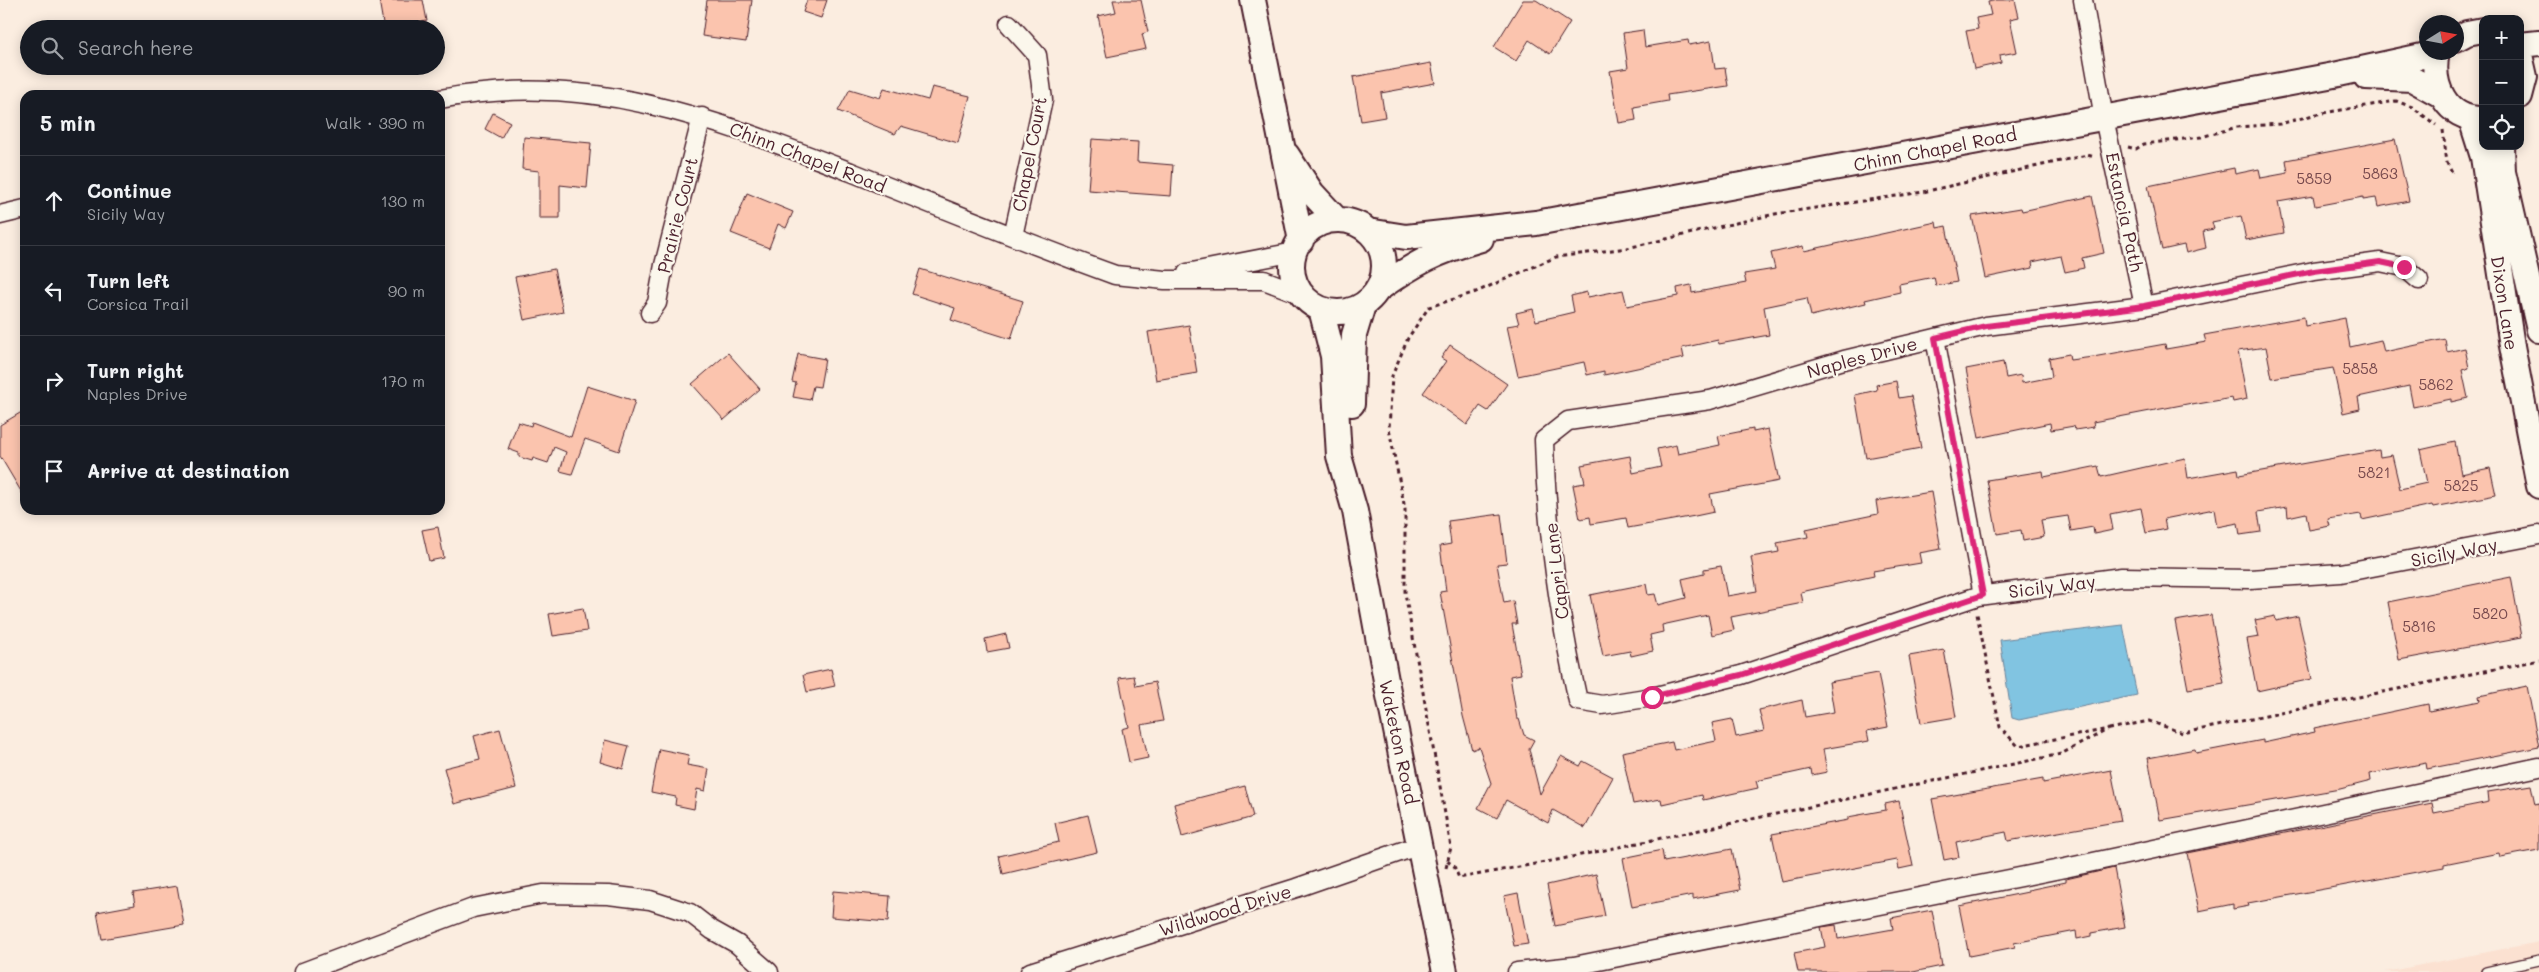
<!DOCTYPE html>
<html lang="en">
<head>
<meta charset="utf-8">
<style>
	:root { --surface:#171b24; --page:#20242c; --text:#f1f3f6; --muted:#9ea1a6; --line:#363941 }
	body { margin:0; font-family:Mali,sans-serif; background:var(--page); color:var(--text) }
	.controls { position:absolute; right:15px; top:15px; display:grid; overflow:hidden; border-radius:10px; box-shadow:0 2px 12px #0003 }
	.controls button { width:45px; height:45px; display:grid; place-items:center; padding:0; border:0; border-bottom:1px solid var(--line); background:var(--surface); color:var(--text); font:25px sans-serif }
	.compass { position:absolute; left:2419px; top:15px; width:45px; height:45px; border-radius:50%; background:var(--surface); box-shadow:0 2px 12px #0003; rotate:79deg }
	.stop { position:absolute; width:15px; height:15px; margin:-11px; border:4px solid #db2777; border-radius:50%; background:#fff }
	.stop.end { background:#db2777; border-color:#fff; box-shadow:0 1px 5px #0008 }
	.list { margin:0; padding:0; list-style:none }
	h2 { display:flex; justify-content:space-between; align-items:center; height:65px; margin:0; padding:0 20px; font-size:21px }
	h2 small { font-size:16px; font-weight:400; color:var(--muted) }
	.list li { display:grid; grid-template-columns:32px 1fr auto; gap:15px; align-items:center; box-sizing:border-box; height:90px; padding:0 20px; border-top:1px solid var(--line) }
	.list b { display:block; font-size:19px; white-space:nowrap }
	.list p { margin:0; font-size:16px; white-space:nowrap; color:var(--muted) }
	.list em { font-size:16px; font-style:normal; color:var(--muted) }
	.icon { flex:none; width:28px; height:28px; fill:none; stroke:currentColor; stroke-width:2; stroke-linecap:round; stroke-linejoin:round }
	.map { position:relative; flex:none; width:2539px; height:972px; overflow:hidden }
	.search { position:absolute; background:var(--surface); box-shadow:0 2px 12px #0003; left:20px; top:20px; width:425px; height:55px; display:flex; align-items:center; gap:12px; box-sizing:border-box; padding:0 18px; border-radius:28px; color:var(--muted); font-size:19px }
	.panel { position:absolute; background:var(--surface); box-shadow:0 2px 12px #0003; left:20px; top:90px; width:425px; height:425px; border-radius:15px }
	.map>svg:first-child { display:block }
</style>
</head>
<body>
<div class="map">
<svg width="2539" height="972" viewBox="0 0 2539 972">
	<rect width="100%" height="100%" fill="#fbede0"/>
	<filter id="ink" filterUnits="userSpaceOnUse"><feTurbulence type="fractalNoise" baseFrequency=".02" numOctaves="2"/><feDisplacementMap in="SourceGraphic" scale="10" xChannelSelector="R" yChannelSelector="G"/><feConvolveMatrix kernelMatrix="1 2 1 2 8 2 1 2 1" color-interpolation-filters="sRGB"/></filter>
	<g filter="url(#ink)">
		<path fill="#fbe1d1" d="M 2539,942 L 2539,972 L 2385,972 Z"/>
		<path fill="#81c4e1" stroke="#6b8298" d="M 2123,625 L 2137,695 L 2019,720 L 2012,718 L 2000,640 Z"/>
		<path fill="#fbc4ae" stroke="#4a1f2b" d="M 379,0 L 423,0 L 427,21 L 384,29 Z
			M 707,0 L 752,0 L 746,42 L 702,36 Z
			M 807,0 L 827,0 L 821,18 L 803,12 Z
			M 1113,0 L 1141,0 L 1148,32 L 1142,34 L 1146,49 L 1107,57 L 1098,16 L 1116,12 Z
			M 1523,0 L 1536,0 L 1570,22 L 1550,54 L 1529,40 L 1516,61 L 1494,47 Z
			M 1997,0 L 2015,0 L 2019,17 L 2010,19 L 2017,52 L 2000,55 L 2001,63 L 1974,69 L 1966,31 L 1978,29 L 1976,18 L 1991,15 L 1988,2 Z
			M 1643,30 L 1645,47 L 1688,40 L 1689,45 L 1711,41 L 1715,69 L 1725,68 L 1728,86 L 1667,95 L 1668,101 L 1634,107 L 1636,120 L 1619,123 L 1610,71 L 1628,68 L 1623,33 Z
			M 1431,63 L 1435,83 L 1381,93 L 1385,117 L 1361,121 L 1353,77 Z
			M 932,87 L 970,96 L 958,143 L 901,126 L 895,134 L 838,111 L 850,89 L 880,98 L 884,88 L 928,100 Z
			M 493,113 L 510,122 L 501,138 L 485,129 Z
			M 524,137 L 591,143 L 587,188 L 560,185 L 560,218 L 539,218 L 539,171 L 522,169 Z
			M 1092,139 L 1138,142 L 1137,162 L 1173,165 L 1171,196 L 1088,190 Z
			M 2395,139 L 2409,201 L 2378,207 L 2376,198 L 2363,200 L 2363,197 L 2315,206 L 2313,196 L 2278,202 L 2284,233 L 2246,240 L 2241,216 L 2212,222 L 2214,229 L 2203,231 L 2206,248 L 2186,253 L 2184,245 L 2162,250 L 2148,186 L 2234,168 L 2235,174 L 2259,169 L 2261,178 L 2288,173 L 2286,160 Z
			M 747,193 L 793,212 L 786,228 L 778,224 L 769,248 L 731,233 Z
			M 2092,196 L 2104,253 L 2082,258 L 2084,268 L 2065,272 L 2061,256 L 2032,262 L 2033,268 L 1985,278 L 1972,216 L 2021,208 L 2022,211 Z
			M 1936,222 L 1937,228 L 1946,226 L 1957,282 L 1936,286 L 1934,277 L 1899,284 L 1900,292 L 1865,300 L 1866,303 L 1811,316 L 1807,298 L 1764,307 L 1769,335 L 1719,344 L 1718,340 L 1682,348 L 1684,358 L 1604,375 L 1604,371 L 1587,375 L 1584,362 L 1518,376 L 1507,326 L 1519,324 L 1516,313 L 1533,309 L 1536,321 L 1574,312 L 1571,296 L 1587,292 L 1588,297 L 1623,290 L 1627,306 L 1678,296 L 1677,288 L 1691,285 L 1692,293 L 1746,283 L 1744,274 L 1775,269 L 1771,253 L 1803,246 L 1804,251 Z
			M 554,269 L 563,312 L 524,320 L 515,277 Z
			M 920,269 L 1023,301 L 1011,339 L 951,320 L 955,308 L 912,294 Z
			M 2304,317 L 2305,326 L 2345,318 L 2350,347 L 2381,340 L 2384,352 L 2445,339 L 2447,352 L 2465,348 L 2469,368 L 2462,370 L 2468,398 L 2451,402 L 2451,399 L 2413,407 L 2409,386 L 2358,397 L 2360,409 L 2343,413 L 2333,368 L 2272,378 L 2266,347 L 2238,351 L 2247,399 L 2233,402 L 2232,398 L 2192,405 L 2192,403 L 2093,422 L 2094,427 L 2075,430 L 2074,426 L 2051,430 L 2050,423 L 1979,438 L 1966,369 L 2003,362 L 2006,378 L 2021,375 L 2022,383 L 2052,377 L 2049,358 L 2069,354 L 2070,360 L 2093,357 L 2165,344 L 2166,349 L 2206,342 L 2204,335 Z
			M 1189,325 L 1197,373 L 1156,380 L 1148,332 Z
			M 1450,345 L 1507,384 L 1488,411 L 1480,406 L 1467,425 L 1423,393 L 1446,361 L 1441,358 Z
			M 728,353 L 760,389 L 724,420 L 692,384 Z
			M 798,354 L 825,359 L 820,387 L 813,386 L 810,400 L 793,397 L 796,383 L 792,382 Z
			M 1896,381 L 1899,398 L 1911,396 L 1921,448 L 1866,458 L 1855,395 L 1877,390 L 1876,385 Z
			M 587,386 L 635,401 L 619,451 L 585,439 L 572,474 L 560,471 L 566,452 L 554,447 L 548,463 L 533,458 L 532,461 L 519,457 L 519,453 L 508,449 L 518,422 L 531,426 L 532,422 L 571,437 Z
			M 25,410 L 25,498 L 0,456 L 0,425 Z
			M 1753,429 L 1753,432 L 1768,429 L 1779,481 L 1710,494 L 1714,512 L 1695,516 L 1628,528 L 1626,518 L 1591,524 L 1590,517 L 1580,519 L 1573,485 L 1585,483 L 1581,465 L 1630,456 L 1633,473 L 1661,467 L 1657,449 L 1676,445 L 1678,454 L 1720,445 L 1718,436 Z
			M 2455,442 L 2461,474 L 2490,468 L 2496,495 L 2433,507 L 2432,505 L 2362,520 L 2361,514 L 2328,519 L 2330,526 L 2309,530 L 2306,513 L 2288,517 L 2287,507 L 2258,512 L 2261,532 L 2240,535 L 2238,523 L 2217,527 L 2214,509 L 2164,519 L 2166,529 L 2146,533 L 2141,508 L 2110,514 L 2113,530 L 2094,534 L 2093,527 L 2071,531 L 2068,516 L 2041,520 L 2044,537 L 2023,541 L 2021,530 L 1997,534 L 1987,480 L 2043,471 L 2044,477 L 2098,466 L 2101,477 L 2185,458 L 2188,478 L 2238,469 L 2239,475 L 2379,450 L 2380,457 L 2392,455 L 2400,489 L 2427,483 L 2420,450 Z
			M 1931,492 L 1941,549 L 1919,553 L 1921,563 L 1873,571 L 1874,576 L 1801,592 L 1803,603 L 1731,617 L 1734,630 L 1712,635 L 1708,615 L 1662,625 L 1663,632 L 1650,635 L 1653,651 L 1631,656 L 1630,651 L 1603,656 L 1590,595 L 1646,584 L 1648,595 L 1655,594 L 1658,605 L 1686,598 L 1682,579 L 1704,574 L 1704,569 L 1721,566 L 1727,596 L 1757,591 L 1751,557 L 1779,552 L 1777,543 L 1808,537 L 1806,529 L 1878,514 L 1876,501 Z
			M 1501,514 L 1507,563 L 1497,564 L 1504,603 L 1513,601 L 1517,624 L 1512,624 L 1521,674 L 1510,676 L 1517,719 L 1519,719 L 1524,735 L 1534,740 L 1529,749 L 1540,794 L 1561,756 L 1580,766 L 1583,761 L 1613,777 L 1585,828 L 1553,810 L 1548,823 L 1506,800 L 1497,818 L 1478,808 L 1491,783 L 1479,747 L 1472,750 L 1463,716 L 1440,592 L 1446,591 L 1440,546 L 1451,544 L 1448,521 Z
			M 438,527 L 444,558 L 429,561 L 422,530 Z
			M 2511,577 L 2522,637 L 2399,660 L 2388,602 Z
			M 583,608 L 587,631 L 553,636 L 549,614 Z
			M 2211,615 L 2224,683 L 2188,689 L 2175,621 Z
			M 2275,616 L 2276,621 L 2298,616 L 2312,679 L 2257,691 L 2247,639 L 2259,637 L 2255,620 Z
			M 1006,634 L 1009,648 L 987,652 L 985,639 Z
			M 1944,650 L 1956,717 L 1921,723 L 1909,656 Z
			M 831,669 L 835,686 L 807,692 L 803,675 Z
			M 1878,673 L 1888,727 L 1867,731 L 1869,741 L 1823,749 L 1827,772 L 1812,775 L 1811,769 L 1756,781 L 1758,788 L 1703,800 L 1702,795 L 1662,804 L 1661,799 L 1633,804 L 1622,752 L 1672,742 L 1674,750 L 1716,741 L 1712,723 L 1732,719 L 1736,737 L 1764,731 L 1759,710 L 1802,700 L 1805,717 L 1834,712 L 1829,682 Z
			M 1134,676 L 1136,686 L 1155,682 L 1163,721 L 1141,725 L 1148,758 L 1129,762 L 1122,729 L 1129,727 L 1119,678 Z
			M 2527,686 L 2539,747 L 2427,769 L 2426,763 L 2370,774 L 2371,781 L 2340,789 L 2160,820 L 2148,758 L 2195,749 L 2196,753 L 2263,740 L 2263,743 L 2315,732 L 2314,728 L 2428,704 L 2429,711 L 2480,701 L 2479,696 Z
			M 500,729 L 516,788 L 454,804 L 444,768 L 480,759 L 474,736 Z
			M 605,740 L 629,746 L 623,769 L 600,762 Z
			M 659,749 L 689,755 L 687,765 L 709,769 L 705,791 L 697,789 L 694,809 L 675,805 L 676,797 L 651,792 Z
			M 2111,770 L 2121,821 L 2008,841 L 2006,832 L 1956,842 L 1959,857 L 1944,860 L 1932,799 L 2043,779 L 2043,783 Z
			M 2531,785 L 2535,804 L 2539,803 L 2539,850 L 2500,857 L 2499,853 L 2444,864 L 2444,867 L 2248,903 L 2249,906 L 2233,909 L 2233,904 L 2199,911 L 2187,853 L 2432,803 L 2434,813 L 2489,802 L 2488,792 Z
			M 1245,786 L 1253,817 L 1182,837 L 1174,804 Z
			M 1899,801 L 1913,866 L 1899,869 L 1897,860 L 1782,882 L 1772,834 L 1848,820 L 1848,817 L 1886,810 L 1885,804 Z
			M 1088,815 L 1097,852 L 1003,874 L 999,856 L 1059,842 L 1055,823 Z
			M 1732,849 L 1740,890 L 1693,899 L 1693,895 L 1632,907 L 1623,858 L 1662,850 L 1664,862 Z
			M 2114,868 L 2125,927 L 2091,933 L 2091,936 L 2077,939 L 2076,931 L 2014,943 L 2015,947 L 1969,956 L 1959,906 L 2028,892 L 2028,890 L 2066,882 L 2066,879 Z
			M 1596,874 L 1605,916 L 1555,926 L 1547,885 Z
			M 177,886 L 184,925 L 102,939 L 97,912 L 135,905 L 133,893 Z
			M 833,891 L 890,896 L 888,922 L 831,917 Z
			M 1518,893 L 1528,944 L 1514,946 L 1504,896 Z
			M 1932,910 L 1942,966 L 1913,972 L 1798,972 L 1794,953 L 1825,947 L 1821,927 L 1836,925 L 1838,939 L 1893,929 L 1891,918 Z"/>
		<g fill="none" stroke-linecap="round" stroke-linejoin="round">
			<g stroke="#4a1f2b" stroke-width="12">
				<path id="lane" d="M 2486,972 L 2539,960"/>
			</g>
			<g stroke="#4a1f2b" stroke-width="21">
				<path id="street" d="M 2083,0 L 2104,118 L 2144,306
					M 1009,24 L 1037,55 L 1043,100 L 1013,236
					M 440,99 C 589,70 714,119 851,172 C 939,207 1026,243 1115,275 L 1165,280 L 1264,280 L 1303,295
					M 0,215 L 25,209
					M 1187,273 L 1295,252
					M 2419,280 L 2404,267 L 2380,262 L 2314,271 L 2144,306 L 1986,326 L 1844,360 L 1710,400 L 1568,421 L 1544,440 C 1546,527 1559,615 1578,701 L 1602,705 L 1652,697 L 1741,675 L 1978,596 L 2122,577 L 2250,579 L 2341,573 L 2539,535
					M 650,313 L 657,303 L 664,265 L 702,117
					M 1935,338 L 1983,595
					M 303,972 L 473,908 L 543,894 L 608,895 L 650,900 L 690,913 L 712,930 L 737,944 L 769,972
					M 1030,972 L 1296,888 L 1420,845
					M 1517,972 L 1574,966 L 2065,868 L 2539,767"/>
			</g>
			<g stroke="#4a1f2b" stroke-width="28">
				<path id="secondary" d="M 1253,0 L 1301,241
					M 2456,39 L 2467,33 L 2483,30
					M 2520,45 L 2539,43
					M 2437,52 C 2430,85 2446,120 2483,119
					M 2520,55 L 2525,77 L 2520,96
					M 2366,77 L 2412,79 L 2439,94
					M 2471,119 L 2483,157 L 2512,346 L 2539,486
					M 2502,146 L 2503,172 L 2539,330
					M 1287,155 L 1312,193 L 1337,220
					M1292 266a46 46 0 1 1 92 0a46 46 0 1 1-92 0Z
					M 1368,231 L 1406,237 L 1536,223 L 2334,75 L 2436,53
					M 1377,290 C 1415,263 1436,252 1481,239
					M 1321,309 L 1333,356 L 1339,456 L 1355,511 L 1387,686 L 1445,972
					M 1352,404 L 1354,335 L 1363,305"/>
			</g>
			<path stroke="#4a1f2b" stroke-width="3" stroke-dasharray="4 4" stroke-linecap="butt" d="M 2443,130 L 2447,163 L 2453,175
				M 2128,147 L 2136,149 L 2144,144 L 2201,137 L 2237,127 L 2280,124 L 2317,114 L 2396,101 L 2412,107 L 2436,125
				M 2109,729 L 2149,721 L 2183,733 L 2539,660
				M 1447,861 L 1454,866 L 1459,878 L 1562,859 L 2061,754 L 2109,729 L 2018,746 L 2000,727 L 1977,614
				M 1446,868 L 1451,847 L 1405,593 L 1405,509 L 1389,429 L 1392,376 L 1408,338 L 1429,307 L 1476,292 L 1556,257 L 1627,248 L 1775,214 L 1923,192 L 2087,155 L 2095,157"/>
			<use href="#lane" stroke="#fbf7ec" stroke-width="9"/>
			<use href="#street" stroke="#fbf7ec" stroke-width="18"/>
			<use href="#secondary" stroke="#fbf7ec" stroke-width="24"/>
		</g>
	</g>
	<g fill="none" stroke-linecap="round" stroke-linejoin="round" filter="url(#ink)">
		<path stroke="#db2777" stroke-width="6" d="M 1652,697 L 1741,675 L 1983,595 L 1935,338 L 1986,326 L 2144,306 L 2314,271 L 2380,262 L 2404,267"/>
	</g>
	<g text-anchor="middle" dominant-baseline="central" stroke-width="4.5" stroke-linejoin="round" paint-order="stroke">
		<g font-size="15" fill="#76484c">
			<text x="2380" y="173">5863</text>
			<text x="2314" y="178">5859</text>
			<text x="2360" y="368">5858</text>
			<text x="2436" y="384">5862</text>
			<text x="2374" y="472">5821</text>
			<text x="2461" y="485">5825</text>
			<text x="2490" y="613">5820</text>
			<text x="2419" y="626">5816</text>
		</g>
		<g font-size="18" fill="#4a1f2b" stroke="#fbf7ec">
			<text transform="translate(1935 149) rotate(-11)">Chinn Chapel Road</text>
			<text transform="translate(1029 154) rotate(-79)">Chapel Court</text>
			<text transform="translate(808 157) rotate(21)">Chinn Chapel Road</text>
			<text transform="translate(2125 212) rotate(78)">Estancia Path</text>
			<text transform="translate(677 215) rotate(-76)">Prairie Court</text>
			<text transform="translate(2505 303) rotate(81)">Dixon Lane</text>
			<text transform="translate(1862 357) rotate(-15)">Naples Drive</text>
			<text transform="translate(2454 552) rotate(-11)">Sicily Way</text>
			<text transform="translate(1556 571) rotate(-97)">Capri Lane</text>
			<text transform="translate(2052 586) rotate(-7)">Sicily Way</text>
			<text transform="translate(1399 742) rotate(78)">Waketon Road</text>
			<text transform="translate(1225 910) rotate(-17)">Wildwood Drive</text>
		</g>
	</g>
</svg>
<div class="controls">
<button>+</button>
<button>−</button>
<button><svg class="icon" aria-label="locate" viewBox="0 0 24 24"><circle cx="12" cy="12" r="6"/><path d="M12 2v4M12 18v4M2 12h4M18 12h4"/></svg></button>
</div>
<svg class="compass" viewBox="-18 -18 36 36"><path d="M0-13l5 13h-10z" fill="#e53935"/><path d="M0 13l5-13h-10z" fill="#9ea1a6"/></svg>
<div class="stop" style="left:1652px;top:697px"></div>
<div class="stop end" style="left:2404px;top:267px"></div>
<div class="search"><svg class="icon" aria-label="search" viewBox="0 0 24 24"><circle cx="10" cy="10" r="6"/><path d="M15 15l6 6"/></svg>Search here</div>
<section class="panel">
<h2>5 min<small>Walk · 390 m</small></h2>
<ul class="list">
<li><svg class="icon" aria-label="ahead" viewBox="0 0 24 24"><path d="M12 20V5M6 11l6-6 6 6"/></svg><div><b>Continue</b><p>Sicily Way</p></div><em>130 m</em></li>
<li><svg class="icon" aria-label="left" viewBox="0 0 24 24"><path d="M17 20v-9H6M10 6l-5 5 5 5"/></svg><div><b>Turn left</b><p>Corsica Trail</p></div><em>90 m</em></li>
<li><svg class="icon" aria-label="right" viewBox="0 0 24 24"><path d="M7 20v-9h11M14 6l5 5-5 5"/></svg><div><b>Turn right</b><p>Naples Drive</p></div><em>170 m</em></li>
<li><svg class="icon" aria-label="arrive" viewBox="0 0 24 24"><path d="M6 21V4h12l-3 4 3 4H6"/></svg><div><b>Arrive at destination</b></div></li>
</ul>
</section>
</div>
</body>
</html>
